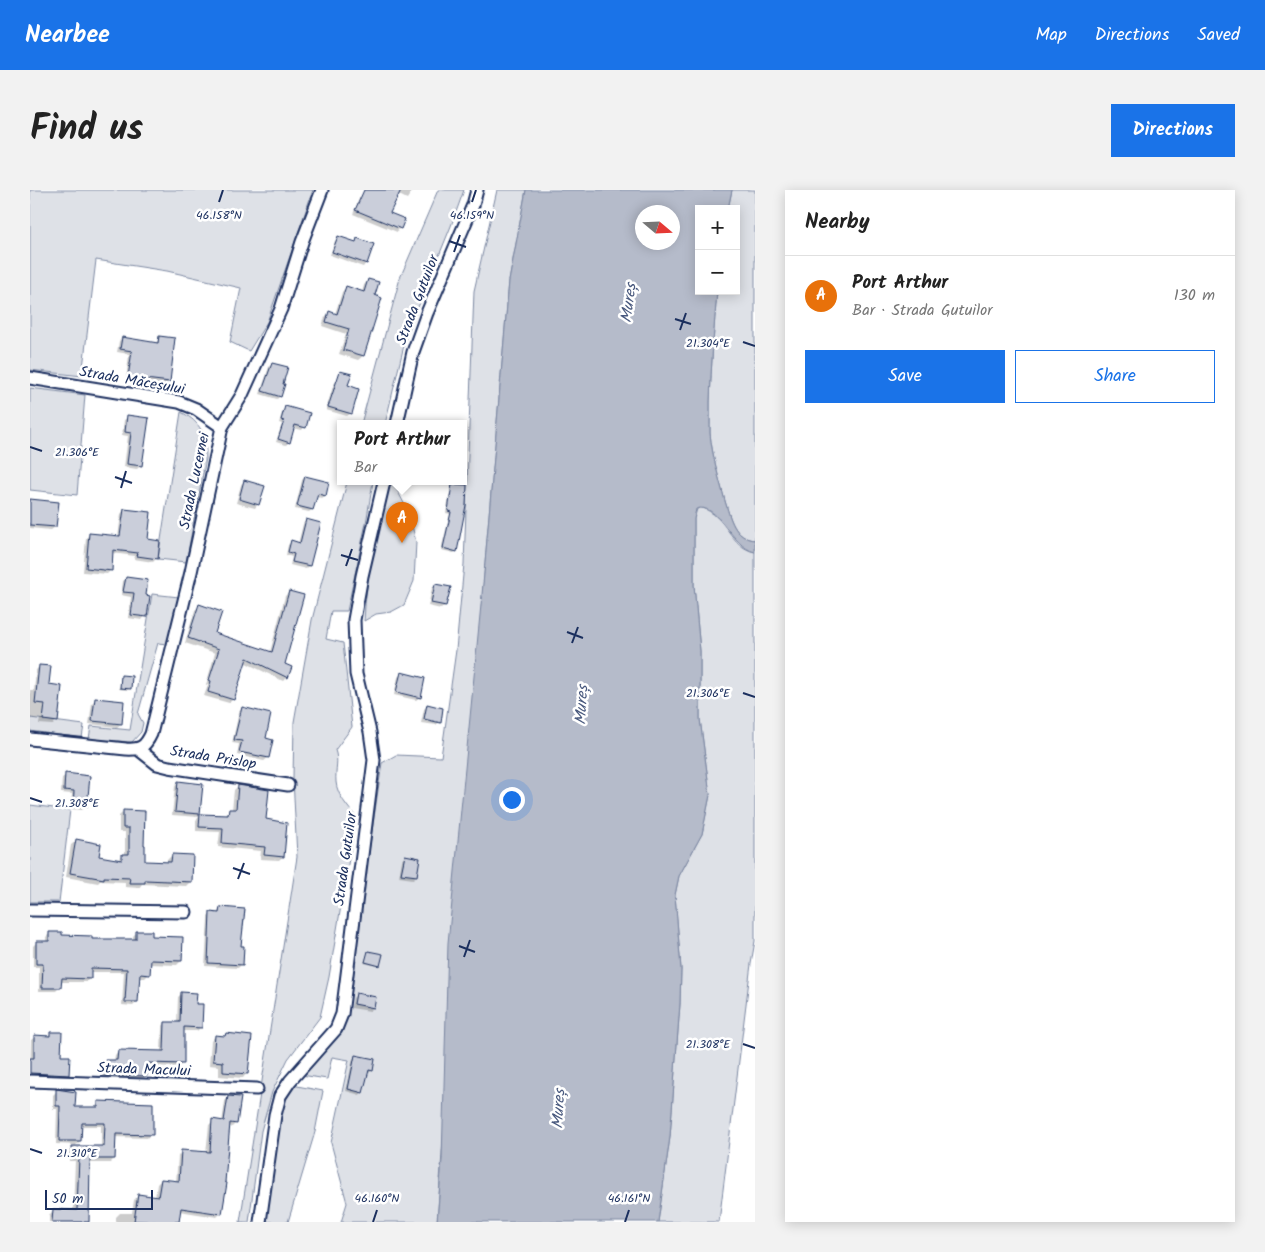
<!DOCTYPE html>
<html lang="en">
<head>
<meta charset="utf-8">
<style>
	:root { --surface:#fff; --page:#f2f2f2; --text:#222; --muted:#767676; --line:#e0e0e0; --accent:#1a73e8 }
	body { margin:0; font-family:Kalam,sans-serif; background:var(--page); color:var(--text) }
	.controls { position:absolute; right:15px; top:15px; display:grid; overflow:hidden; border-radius:0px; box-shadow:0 2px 12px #0003 }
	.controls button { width:45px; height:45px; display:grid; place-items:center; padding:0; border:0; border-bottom:1px solid var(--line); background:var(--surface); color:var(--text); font:25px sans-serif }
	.compass { position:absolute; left:605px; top:15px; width:45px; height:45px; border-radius:50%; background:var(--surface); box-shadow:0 2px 12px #0003; rotate:109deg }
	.scale { position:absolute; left:15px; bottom:12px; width:108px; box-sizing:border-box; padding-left:5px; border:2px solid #1b2f5e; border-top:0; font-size:14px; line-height:18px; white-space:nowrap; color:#1b2f5e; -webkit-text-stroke:4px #fff; paint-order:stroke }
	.you { position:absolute; left:481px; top:609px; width:18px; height:18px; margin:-12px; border:4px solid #fff; border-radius:50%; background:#1a73e8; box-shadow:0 0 0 8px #1a73e833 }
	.badge { display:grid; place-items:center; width:32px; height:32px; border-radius:50%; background:var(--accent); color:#fff; font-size:16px; font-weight:700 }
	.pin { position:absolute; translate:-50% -41px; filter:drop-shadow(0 1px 2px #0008) }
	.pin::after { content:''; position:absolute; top:26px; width:18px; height:15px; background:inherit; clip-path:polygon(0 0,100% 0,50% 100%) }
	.popup { position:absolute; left:307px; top:230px; width:130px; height:65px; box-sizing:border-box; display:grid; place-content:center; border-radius:0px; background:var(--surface); filter:drop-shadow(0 1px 4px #0005); font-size:16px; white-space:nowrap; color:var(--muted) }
	.popup b { font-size:19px; color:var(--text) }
	.popup::after { content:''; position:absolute; left:50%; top:100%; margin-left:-10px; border:10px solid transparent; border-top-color:var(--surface) }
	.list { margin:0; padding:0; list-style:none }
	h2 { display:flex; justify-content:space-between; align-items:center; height:65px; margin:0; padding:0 20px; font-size:21px }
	h2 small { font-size:16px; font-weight:400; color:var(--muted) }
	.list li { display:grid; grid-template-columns:32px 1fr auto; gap:15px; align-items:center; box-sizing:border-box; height:80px; padding:0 20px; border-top:1px solid var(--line) }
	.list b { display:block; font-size:19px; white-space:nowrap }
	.list p { margin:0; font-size:16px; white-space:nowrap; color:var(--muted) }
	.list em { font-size:16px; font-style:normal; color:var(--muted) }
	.actions { display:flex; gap:10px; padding:15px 20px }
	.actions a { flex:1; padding:11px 0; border:1px solid var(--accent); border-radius:0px; text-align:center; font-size:18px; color:var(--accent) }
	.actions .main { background:var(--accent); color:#fff }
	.map { position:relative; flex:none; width:725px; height:1032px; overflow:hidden; border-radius:0px }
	header { display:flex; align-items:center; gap:30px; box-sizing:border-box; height:70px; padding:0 25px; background:var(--accent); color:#fff }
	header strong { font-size:24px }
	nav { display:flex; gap:28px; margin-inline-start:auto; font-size:18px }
	.intro { display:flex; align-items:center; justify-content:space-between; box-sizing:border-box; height:120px; padding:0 30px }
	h1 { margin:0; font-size:35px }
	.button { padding:12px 22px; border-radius:0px; background:var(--accent); color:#fff; font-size:18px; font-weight:700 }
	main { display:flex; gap:30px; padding:0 30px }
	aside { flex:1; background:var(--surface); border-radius:0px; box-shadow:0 2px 12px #0003 }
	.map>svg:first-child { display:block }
</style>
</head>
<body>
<header>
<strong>Nearbee</strong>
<nav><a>Map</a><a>Directions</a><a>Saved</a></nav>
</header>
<div class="intro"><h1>Find us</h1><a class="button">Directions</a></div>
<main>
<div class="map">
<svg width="725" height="1032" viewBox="0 0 725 1032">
	<rect width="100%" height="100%" fill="#fff"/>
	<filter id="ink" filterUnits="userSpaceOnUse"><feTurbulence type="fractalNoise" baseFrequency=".02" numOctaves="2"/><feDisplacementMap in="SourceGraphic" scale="10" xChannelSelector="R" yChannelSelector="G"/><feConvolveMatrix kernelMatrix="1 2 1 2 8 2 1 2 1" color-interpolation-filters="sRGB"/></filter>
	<g filter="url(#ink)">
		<path fill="#dee1e7" stroke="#7c88a2" d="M 0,0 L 283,0 L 237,132 L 219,161 L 200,152 L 211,98 L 137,81 L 66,70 L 52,186 L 0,180 Z
			M 408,0 L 434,0 L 421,36 L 376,147 L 355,234 L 331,234 L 370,88 Z
			M 467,0 L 496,0 L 479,91 L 454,384 L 407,1032 L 311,1032 L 317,1013 L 301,953 L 319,870 L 302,867 L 297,889 L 271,885 L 306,847 L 324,764 L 352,573 L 366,565 L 411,567 L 426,460 L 434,374 L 444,101 Z
			M 702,0 L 725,0 L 725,350 C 704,349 700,327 695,311 C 689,288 682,266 680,243 C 680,233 680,223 680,212 C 681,175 684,138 687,101 L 706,101 L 706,19 L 698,19 Z
			M 0,198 L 55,205 L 47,305 L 0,300 Z
			M 151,222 C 172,233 176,245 176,268 L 156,372 L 128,369 Z
			M 317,292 L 343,292 L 336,333 L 317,421 L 301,421 L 296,449 L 313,453 L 322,537 L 305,560 C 309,571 305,580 306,592 C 307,605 318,617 326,627 L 299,787 L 290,827 L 258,869 L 242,902 L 231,941 L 219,1032 L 210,1032 L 267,667 L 263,588 L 264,532 L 282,430 Z
			M 358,292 L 363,292 L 379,323 L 386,352 L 384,391 L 374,415 L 361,422 L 346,424 L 334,431 C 336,384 348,338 358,292 Z
			M 670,317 C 698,326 699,357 725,362 L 725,751 L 721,774 L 689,1032 L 628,1032 L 640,947 L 650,814 L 651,779 L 645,705 L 649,686 L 672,644 L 680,605 L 670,529 L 670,461 L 664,395 L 664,329 L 667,319 Z
			M 122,404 L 149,407 L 137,454 L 128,453 L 108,524 L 113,533 L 111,542 L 102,552 L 59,549 L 61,536 L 100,540 Z
			M 0,528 L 54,535 L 52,548 L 0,541 Z
			M 0,615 L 40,620 L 29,712 L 0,712 Z
			M 262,895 L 293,901 L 285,942 L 258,1032 L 233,1032 C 239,986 240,936 262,895 Z"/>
		<path fill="#b5bbca" stroke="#77839f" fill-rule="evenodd" d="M 496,0 L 702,0 L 698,19 L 669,19 L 669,101 L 687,101 C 684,138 681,175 680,212 C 680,223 680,233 680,243 C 682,266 689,288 695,311 C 700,327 704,349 725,350 L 725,362 C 701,357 688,311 666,319 L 664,329 L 664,395 L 670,461 L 670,529 L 680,605 L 672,644 L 649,686 L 645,705 L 651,779 L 650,814 L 640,947 L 628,1032 L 407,1032 L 412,969 L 418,753 L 454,384 L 479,91 ZM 612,22 L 642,22 L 642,52 L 612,52 Z"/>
		<path fill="#0003" fill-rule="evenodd" d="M 350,0 L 383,0 L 377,9 L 367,4 L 358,24 L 374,30 L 367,42 L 323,24 L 330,7 L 333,4 Z
			M 308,47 L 325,53 L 328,50 L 336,73 L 333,77 L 300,65 L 305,51 Z
			M 338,90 L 343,106 L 351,108 L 333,166 L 328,170 L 309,164 L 316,144 L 292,136 L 295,127 L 299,123 L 305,124 L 312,102 L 316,97 L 332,102 L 334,95 Z
			M 129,147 L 139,192 L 135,195 L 96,190 L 99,164 L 87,162 L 89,151 L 92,148 L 126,154 Z
			M 242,174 L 250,206 L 247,209 L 230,204 L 239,177 Z
			M 311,183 L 317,196 L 321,223 L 317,226 L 296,220 L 303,196 Z
			M 256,217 L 274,237 L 272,240 L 263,238 L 259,252 L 256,255 L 246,252 L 252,234 L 249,233 L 253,220 Z
			M 98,227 L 111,275 L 107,279 L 94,277 L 98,246 L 92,245 L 94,230 Z
			M 275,287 L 298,293 L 295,306 L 292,308 L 286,307 L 282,320 L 279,322 L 265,319 L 272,290 Z
			M 214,291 L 228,314 L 225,318 L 206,313 L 211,295 Z
			M 423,295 L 426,361 L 424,363 L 411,360 L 420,324 L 416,323 L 421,297 Z
			M 0,310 L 25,337 L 21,340 L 0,338 Z
			M 94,320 L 127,368 L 123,372 L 104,369 L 105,366 L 82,363 L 81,380 L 77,384 L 53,382 L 56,348 L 60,344 L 88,347 L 91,324 Z
			M 276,330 L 279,376 L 276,379 L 260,375 L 262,367 L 256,365 L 258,355 L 261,352 L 268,354 L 273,334 Z
			M 96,388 L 114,406 L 115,426 L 112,430 L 98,428 L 101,407 L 91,405 L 93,391 Z
			M 406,395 L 419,398 L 415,416 L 411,419 L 398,416 L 402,398 Z
			M 259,402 L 253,474 L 257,487 L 253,491 L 214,472 L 203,509 L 199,513 L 174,506 L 178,495 L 176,495 L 185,463 L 155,453 L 165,420 L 170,416 L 184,443 L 240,462 L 255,406 Z
			M 10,476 L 26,531 L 23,535 L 9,534 L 10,529 L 0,528 L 0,500 L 4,500 L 6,480 Z
			M 371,484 L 390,507 L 386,510 L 364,505 L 368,487 Z
			M 92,486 L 100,498 L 98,500 L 89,499 Z
			M 65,510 L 91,534 L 87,537 L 59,534 L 62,513 Z
			M 397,516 L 409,532 L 406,535 L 391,533 L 394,519 Z
			M 212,518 L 234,549 L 238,568 L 234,571 L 207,565 L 209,554 L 202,553 L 209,522 Z
			M 36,585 L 56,617 L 52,620 L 40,619 L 42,604 L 31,603 L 32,588 Z
			M 148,593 L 172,595 L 169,625 L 195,627 L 199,620 L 202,620 L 204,600 L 208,596 L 235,630 L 253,666 L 249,670 L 230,669 L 231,661 L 188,657 L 190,642 L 166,641 L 166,630 L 169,627 L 142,625 L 145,596 Z
			M 94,621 L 114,672 L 137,673 L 137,670 L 142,665 L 160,692 L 156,696 L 112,694 L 109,698 L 95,697 L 95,692 L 70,691 L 68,693 L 36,687 L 41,655 L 46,651 L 68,667 L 87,671 L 93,665 L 95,665 L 95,642 L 89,642 L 89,626 Z
			M 375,666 L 386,686 L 383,689 L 369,687 L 372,670 Z
			M 190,718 L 210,757 L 212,774 L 208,778 L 175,776 L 178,727 L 181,723 L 187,724 Z
			M 107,742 L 120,747 L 151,771 L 147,775 L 119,774 L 119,784 L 115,788 L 108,788 L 107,812 L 103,816 L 92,815 L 94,782 L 60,782 L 60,788 L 56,792 L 30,792 L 30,797 L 26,801 L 9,801 L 9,777 L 3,777 L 3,756 L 7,752 L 16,752 L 16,747 L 20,743 L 31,746 L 61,750 L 103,750 L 103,746 Z
			M 338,762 L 349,775 L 348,776 L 334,773 Z
			M 151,804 L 165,815 L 171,837 L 167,841 L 153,841 L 152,874 L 149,877 L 116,876 L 116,886 L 113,889 L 72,888 L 72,875 L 76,871 L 84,871 L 85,865 L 88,861 L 131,862 L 132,837 L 135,833 L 147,833 L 148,807 Z
			M 327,804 L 343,818 L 340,821 L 321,818 L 323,808 Z
			M 21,843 L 38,884 L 34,888 L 0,886 L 1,850 L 5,847 L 17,847 Z
			M 196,845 L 217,883 L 213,888 L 189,886 L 189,876 L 179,875 L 181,851 L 185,846 L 194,847 Z
			M 325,866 L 342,880 L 339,883 L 337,882 L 332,902 L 330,905 L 316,901 L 323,869 Z
			M 27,901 L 44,918 L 65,918 L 69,912 L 121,944 L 117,948 L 84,947 L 84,969 L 80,973 L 59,973 L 57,1032 L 19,1032 L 19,1025 L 23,1021 L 43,1021 L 45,971 L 39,971 L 39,961 L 45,955 L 26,954 L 27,919 L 23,919 L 23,905 ZM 51,936 L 71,936 L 71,958 L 44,957 L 50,951 Z
			M 199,907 L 206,933 L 202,937 L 198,936 L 191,1023 L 187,1027 L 149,1021 L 148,1032 L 86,1032 L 86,1027 L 90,1023 L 102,1023 L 104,1010 L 108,1006 L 125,1008 L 127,994 L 131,990 L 146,992 L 148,966 L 152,962 L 176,963 L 179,935 L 183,931 L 192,932 L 195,911 Z"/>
		<path fill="#caceda" stroke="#1b2f5e" d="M 334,0 L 371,0 L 360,23 L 375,29 L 371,39 L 325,20 Z
			M 308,46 L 326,52 L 327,48 L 344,54 L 337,74 L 302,62 Z
			M 338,89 L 349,92 L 345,105 L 352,108 L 334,166 L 313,160 L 319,139 L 296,132 L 299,121 L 307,124 L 316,96 L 334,102 Z
			M 129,146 L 145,148 L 140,192 L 98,187 L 102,161 L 90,159 L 92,147 L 128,153 Z
			M 242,173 L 258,177 L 253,194 L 255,194 L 251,207 L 232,201 Z
			M 310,181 L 322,184 L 318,195 L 329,199 L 322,224 L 298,217 Z
			M 255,216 L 280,223 L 276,238 L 265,235 L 260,253 L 248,249 L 254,231 L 251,230 Z
			M 97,225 L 119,228 L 112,276 L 97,274 L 101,243 L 95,242 Z
			M 275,286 L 299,292 L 296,306 L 288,304 L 283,320 L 267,316 Z
			M 214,290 L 235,296 L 229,315 L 209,309 Z
			M 422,294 L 437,295 L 436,315 L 427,362 L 413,358 L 421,322 L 418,321 Z
			M 0,309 L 29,312 L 26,337 L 0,335 Z
			M 94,319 L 121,322 L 118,349 L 130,351 L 128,369 L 107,366 L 108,363 L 83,360 L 82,381 L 56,378 L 59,343 L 90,346 Z
			M 276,329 L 291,333 L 280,376 L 262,372 L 264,364 L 258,362 L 261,350 L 270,353 Z
			M 96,387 L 118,390 L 116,405 L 120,406 L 117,427 L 101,425 L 104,403 L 93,402 Z
			M 405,394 L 421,397 L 416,416 L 401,413 Z
			M 259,401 L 274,405 L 255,474 L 262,477 L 258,488 L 217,468 L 204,510 L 178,502 L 181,491 L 179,490 L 189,459 L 158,448 L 169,414 L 192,422 L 185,443 L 242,462 Z
			M 9,475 L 21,476 L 19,494 L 32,496 L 28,532 L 13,530 L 15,514 L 5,513 Z
			M 371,482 L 395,488 L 391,508 L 366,502 Z
			M 91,485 L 102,486 L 101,499 L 90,498 Z
			M 65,508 L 94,511 L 92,534 L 62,531 Z
			M 397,514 L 413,518 L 411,533 L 394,529 Z
			M 212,517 L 241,524 L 236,548 L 243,550 L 239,568 L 209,562 L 212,551 L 204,550 Z
			M 35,583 L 60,586 L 57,617 L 43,616 L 44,601 L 34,600 Z
			M 148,591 L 173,594 L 170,624 L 145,622 Z
			M 208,595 L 239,600 L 236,629 L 257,633 L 254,667 L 234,665 L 235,657 L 192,653 L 193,638 L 169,637 L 170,624 L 198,625 L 199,619 L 206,619 Z
			M 93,620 L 115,621 L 114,655 L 115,655 L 115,671 L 141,672 L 142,664 L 163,665 L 162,692 L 115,690 L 115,693 L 99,693 L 100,688 L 74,687 L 74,689 L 40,683 L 46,649 L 71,654 L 69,666 L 92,670 L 92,664 L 99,664 L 99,638 L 93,638 Z
			M 375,665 L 390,668 L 387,686 L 371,684 Z
			M 190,717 L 215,719 L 211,756 L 214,756 L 213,775 L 178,773 L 180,722 L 189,723 Z
			M 106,741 L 122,741 L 122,746 L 153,747 L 152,771 L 121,770 L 120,785 L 110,784 L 108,812 L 95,812 L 97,779 L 61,778 L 61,789 L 32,788 L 31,798 L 12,798 L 13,774 L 6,774 L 6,751 L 19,751 L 19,742 L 32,742 L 32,745 L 62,746 L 62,749 L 106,749 Z
			M 338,761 L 353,764 L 350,776 L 335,772 Z
			M 151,802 L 167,803 L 166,814 L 173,814 L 172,838 L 154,837 L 154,874 L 118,873 L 117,886 L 75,885 L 75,870 L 87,870 L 88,860 L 134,861 L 135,832 L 150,832 Z
			M 326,803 L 346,807 L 344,818 L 324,814 Z
			M 20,842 L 32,842 L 31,866 L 40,866 L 39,885 L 0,883 L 0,868 L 4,868 L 4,845 L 20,846 Z
			M 196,843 L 222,846 L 218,884 L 193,882 L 193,872 L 183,871 L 185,845 L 195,846 Z
			M 325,865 L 345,869 L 343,881 L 339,880 L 333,903 L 318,899 Z
			M 26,899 L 46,902 L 45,917 L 68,917 L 68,911 L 123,913 L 123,945 L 86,944 L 85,969 L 60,969 L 59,1032 L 22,1032 L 23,1019 L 47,1020 L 49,967 L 42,967 L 42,956 L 74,956 L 75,933 L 52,933 L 51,951 L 29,951 L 30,916 L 26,916 Z
			M 198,906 L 211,907 L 207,934 L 200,933 L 195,992 L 197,993 L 192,1024 L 151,1018 L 149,1032 L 104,1031 L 108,1004 L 128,1007 L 131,989 L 149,991 L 151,960 L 180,962 L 182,929 L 194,931 Z"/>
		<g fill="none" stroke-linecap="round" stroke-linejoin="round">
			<g stroke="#1b2f5e" stroke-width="15">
				<path id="minor" d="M 0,188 L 149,212 L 166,219 L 192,237
					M 367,234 L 383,162 L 397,123 L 443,15 L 447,0
					M 0,549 L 96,559 C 110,560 115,557 121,544 L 161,382 L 192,237 L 212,205 L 251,119 L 272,52 L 292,0
					M 108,559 L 127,574 L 139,577 L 258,595
					M 0,720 L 156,722
					M 0,891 L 227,899
					M 230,1032 L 245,925 L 250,906 L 260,891 L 306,839 L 312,824 L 344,570 L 340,542 L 326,484 L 324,430 L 332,386 L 354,292"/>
			</g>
			<use href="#minor" stroke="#fff" stroke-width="11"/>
		</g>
	</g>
	<path fill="none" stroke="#1b2f5e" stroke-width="2" d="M 189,12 L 193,0M 442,12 L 446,0M 419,51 L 436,57M 424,62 L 430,45M 645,129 L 661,134M 650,140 L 656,123M 713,152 L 725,156M 0,257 L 12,261M 85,287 L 102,293M 91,298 L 96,281M 311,365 L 328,370M 316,376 L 322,359M 537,442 L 553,448M 542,453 L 548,437M 713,503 L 725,507M 0,608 L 12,612M 203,678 L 220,684M 208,689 L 214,673M 429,756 L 445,762M 434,767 L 440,750M 713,854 L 725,858M 0,959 L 12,963M 343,1032 L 347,1020M 595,1032 L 599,1020"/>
	<g text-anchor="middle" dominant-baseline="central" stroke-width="5" stroke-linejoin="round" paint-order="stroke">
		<g font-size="15" fill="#1b2f5e" stroke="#fff">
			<text transform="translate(388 110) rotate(-69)">Strada Gutuilor</text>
			<text transform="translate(102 191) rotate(10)">Strada Măceșului</text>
			<text transform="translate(165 291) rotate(-78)">Strada Lucernei</text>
			<text transform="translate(183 568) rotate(9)">Strada Prislop</text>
			<text transform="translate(316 669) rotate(-82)">Strada Gutuilor</text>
			<text transform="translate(114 880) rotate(2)">Strada Macului</text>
		</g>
		<g font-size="16" font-style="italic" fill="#49597e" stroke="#fff">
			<text transform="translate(599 113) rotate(-83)">Mureș</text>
			<text transform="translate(552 515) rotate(-87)">Mureș</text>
			<text transform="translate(529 919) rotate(-87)">Mureș</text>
		</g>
	</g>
	<g font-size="12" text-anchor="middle" fill="#1b2f5e" stroke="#fff" stroke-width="5" stroke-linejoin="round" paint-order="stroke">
		<text x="189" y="29">46.158°N</text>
		<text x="442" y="29">46.159°N</text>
		<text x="678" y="157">21.304°E</text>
		<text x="47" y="266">21.306°E</text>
		<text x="678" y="507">21.306°E</text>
		<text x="47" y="617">21.308°E</text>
		<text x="678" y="858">21.308°E</text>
		<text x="47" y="967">21.310°E</text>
		<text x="347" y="1012">46.160°N</text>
		<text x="599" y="1012">46.161°N</text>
	</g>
</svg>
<div class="controls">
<button>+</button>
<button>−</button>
</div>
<svg class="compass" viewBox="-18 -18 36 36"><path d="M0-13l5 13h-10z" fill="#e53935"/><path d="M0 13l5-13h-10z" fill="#767676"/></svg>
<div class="scale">50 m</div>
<div class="you"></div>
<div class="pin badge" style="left:372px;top:353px;background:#e8710a">A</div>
<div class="popup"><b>Port Arthur</b>Bar</div>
</div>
<aside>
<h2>Nearby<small></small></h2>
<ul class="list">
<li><span class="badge" style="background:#e8710a">A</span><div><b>Port Arthur</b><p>Bar · Strada Gutuilor</p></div><em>130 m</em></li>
</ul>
<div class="actions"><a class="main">Save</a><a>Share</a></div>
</aside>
</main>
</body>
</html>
